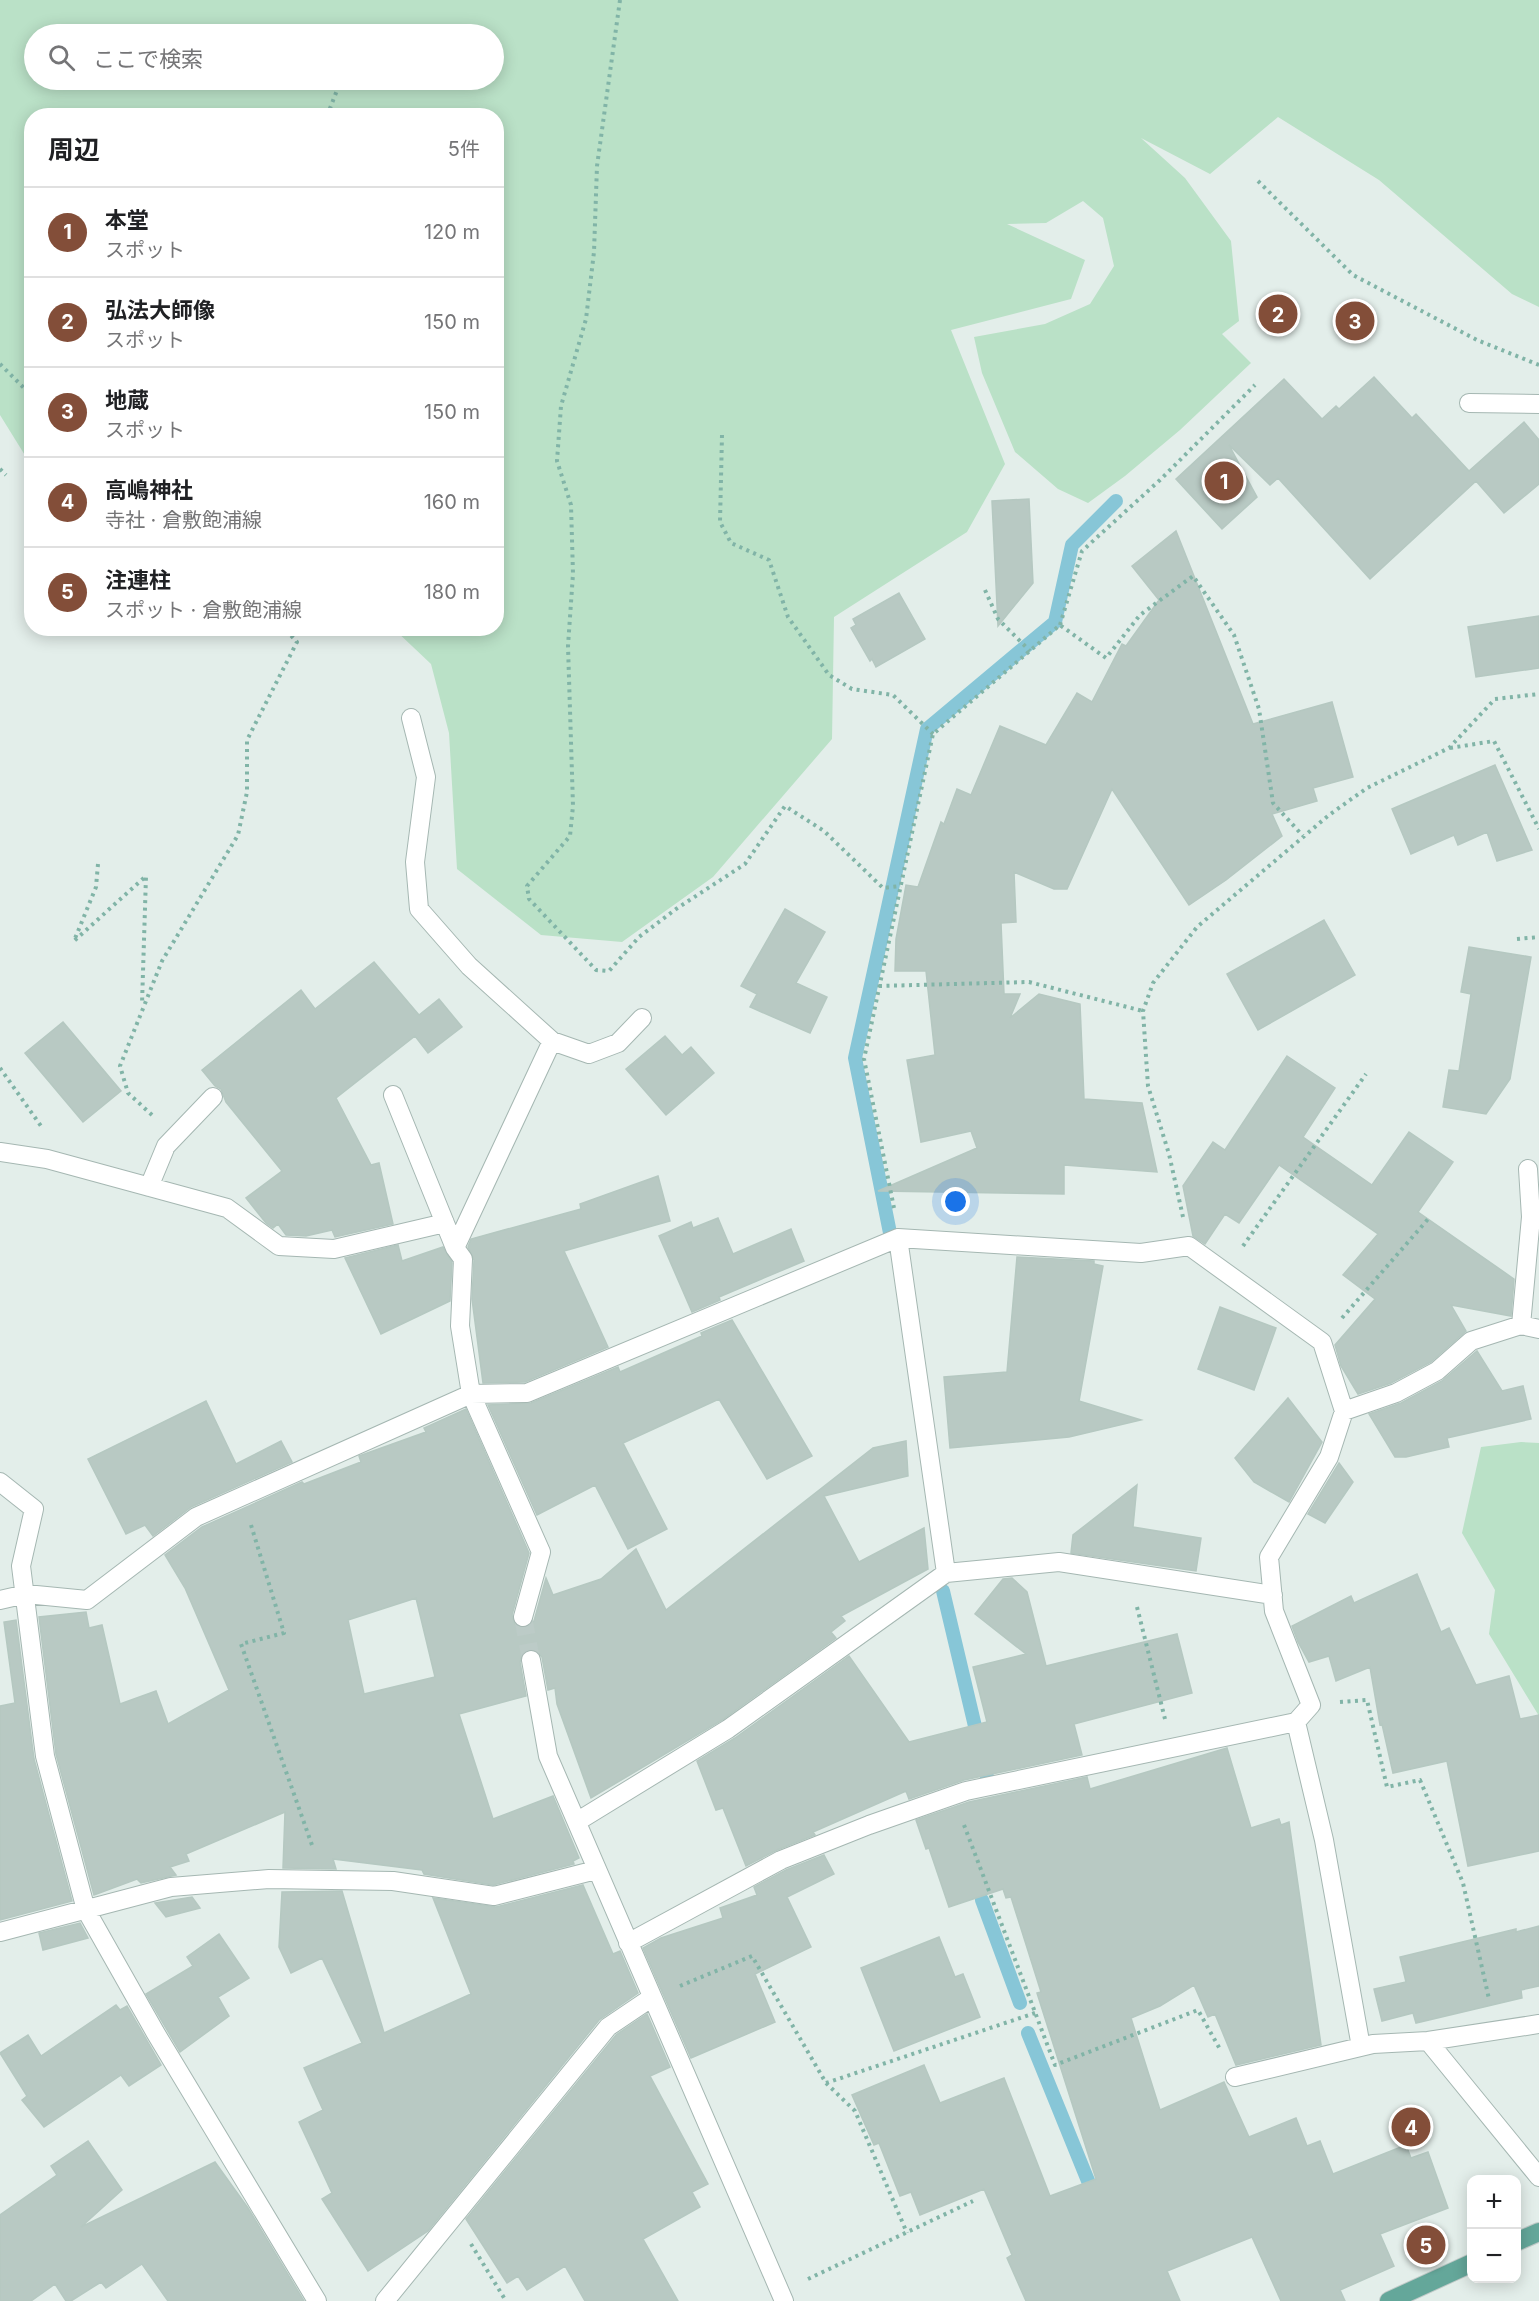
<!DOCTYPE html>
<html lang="ja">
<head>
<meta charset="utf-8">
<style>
	:root { --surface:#fff; --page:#f6f6f6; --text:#202124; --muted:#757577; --line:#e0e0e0; --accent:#834e39 }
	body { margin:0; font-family:Inter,"Noto Sans JP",sans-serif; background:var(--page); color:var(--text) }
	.controls { position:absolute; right:18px; bottom:18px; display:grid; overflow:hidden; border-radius:12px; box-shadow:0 3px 15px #0003 }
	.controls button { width:54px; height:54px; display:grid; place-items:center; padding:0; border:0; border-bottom:2px solid var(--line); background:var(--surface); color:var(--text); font:30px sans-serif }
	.you { position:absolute; left:956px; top:1202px; width:21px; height:21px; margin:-15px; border:4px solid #fff; border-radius:50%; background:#1a73e8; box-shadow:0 0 0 9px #1a73e833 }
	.badge { display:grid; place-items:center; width:39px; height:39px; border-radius:50%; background:var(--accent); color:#fff; font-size:20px; font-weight:700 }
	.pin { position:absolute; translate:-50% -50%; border:3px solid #fff; box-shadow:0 2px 6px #0006 }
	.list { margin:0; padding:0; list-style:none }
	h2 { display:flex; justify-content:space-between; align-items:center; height:78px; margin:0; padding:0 24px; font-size:26px }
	h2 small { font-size:20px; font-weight:400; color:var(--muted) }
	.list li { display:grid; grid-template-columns:39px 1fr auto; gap:18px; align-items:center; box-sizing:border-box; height:90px; padding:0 24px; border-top:2px solid var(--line) }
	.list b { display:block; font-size:22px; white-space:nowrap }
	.list p { margin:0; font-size:20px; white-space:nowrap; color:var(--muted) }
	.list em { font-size:20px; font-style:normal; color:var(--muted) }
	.icon { flex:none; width:33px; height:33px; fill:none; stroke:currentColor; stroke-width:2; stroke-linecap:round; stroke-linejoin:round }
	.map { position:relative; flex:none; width:1539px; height:2301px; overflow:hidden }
	.search { position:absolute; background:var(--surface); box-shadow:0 3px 15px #0003; left:24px; top:24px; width:480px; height:66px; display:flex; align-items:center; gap:15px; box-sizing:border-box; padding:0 21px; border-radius:33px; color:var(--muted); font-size:22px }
	.panel { position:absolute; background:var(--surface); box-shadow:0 3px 15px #0003; left:24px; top:108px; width:480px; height:528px; border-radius:24px }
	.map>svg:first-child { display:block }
</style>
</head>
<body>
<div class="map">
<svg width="1539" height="2301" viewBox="0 0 1539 2301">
	<rect width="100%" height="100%" fill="#e3eeea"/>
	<path fill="#bae1c7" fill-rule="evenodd" d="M 0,0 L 1539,0 L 1539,307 L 1512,294 L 1379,180 L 1278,117 L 1210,174 L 1141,138 L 1185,178 L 1231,241 L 1239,321 L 1222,334 L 1251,363 L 1180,430 L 1125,476 L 1088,503 L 1058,489 L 1015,452 L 982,373 L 974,337 L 1045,324 L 1090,304 L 1114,266 L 1103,218 L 1083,201 L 1046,223 L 1007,224 L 1085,260 L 1071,299 L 951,330 L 1005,464 L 967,532 L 834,617 L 832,739 L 713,877 L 622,942 L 541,935 L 457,869 L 449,733 L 431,664 L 394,629 L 496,628 L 496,116 L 32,116 L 31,465 L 0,415 ZM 494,34 L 494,80 L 34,80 L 34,34 Z
		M 1521,1442 L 1539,1443 L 1539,1716 L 1489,1634 L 1495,1590 L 1462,1533 L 1481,1447 Z"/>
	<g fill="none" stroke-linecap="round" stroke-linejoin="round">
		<path stroke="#87c6d7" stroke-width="14" d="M 891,1238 L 855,1058 L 927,729 L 1055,622 L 1072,545 L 1116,501
			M 943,1591 L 987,1777
			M 982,1900 L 1020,2003
			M 1028,2033 L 1095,2198"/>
	</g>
	<path fill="#b8c9c3" stroke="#b5c8c1" stroke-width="1.5" fill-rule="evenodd" d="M 1374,377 L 1412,418 L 1416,414 L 1469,471 L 1524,422 L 1539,440 L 1539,484 L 1504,513 L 1476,481 L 1370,579 L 1278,478 L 1270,485 L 1229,445 L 1257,497 L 1222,529 L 1176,479 L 1284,379 L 1322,419 L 1336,406 L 1339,409 Z
		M 1029,499 L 1033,583 L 998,626 L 992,501 Z
		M 1176,531 L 1253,724 L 1332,702 L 1353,777 L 1313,788 L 1317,801 L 1272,814 L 1282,836 L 1226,880 L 1189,905 L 1112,789 L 1067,889 L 1054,889 L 1014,872 L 1016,922 L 1001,923 L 1004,994 L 1020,994 L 1010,1018 L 1039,994 L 1080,1004 L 1084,1099 L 1142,1103 L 1157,1172 L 1064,1165 L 1064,1194 L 878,1191 L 977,1148 L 971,1131 L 921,1142 L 907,1060 L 935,1055 L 926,971 L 895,971 L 896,939 L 906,885 L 918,887 L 941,822 L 944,824 L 957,789 L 971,795 L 1000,726 L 1046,745 L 1077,693 L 1092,702 L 1122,644 L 1126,646 L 1159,600 L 1132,566 Z
		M 899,593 L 925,639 L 876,667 L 872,659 L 870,661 L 851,628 L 856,625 L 853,619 Z
		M 1539,616 L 1539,668 L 1476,677 L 1468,627 Z
		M 1495,765 L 1532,850 L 1497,861 L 1487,832 L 1458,845 L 1454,835 L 1411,854 L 1392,809 Z
		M 785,909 L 825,932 L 796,983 L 827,997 L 810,1033 L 750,1007 L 757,994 L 741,986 Z
		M 1324,920 L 1355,975 L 1258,1030 L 1227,974 Z
		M 1469,947 L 1531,957 L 1510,1079 L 1486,1114 L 1443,1107 L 1449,1070 L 1459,1071 L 1471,994 L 1461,992 Z
		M 374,962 L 419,1015 L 439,999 L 462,1027 L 428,1053 L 415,1036 L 336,1098 L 371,1165 L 379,1163 L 393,1224 L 335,1237 L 332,1230 L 306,1236 L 286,1235 L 278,1224 L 273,1228 L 266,1223 L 246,1198 L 282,1171 L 226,1102 L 221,1089 L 215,1086 L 202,1070 L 301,990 L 315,1009 Z
		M 63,1022 L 121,1091 L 83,1122 L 25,1053 Z
		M 665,1036 L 682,1055 L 691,1047 L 714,1073 L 666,1115 L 626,1069 Z
		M 1287,1056 L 1335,1088 L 1303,1137 L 1372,1185 L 1409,1132 L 1453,1162 L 1418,1212 L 1514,1279 L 1511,1316 L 1451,1305 L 1466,1331 L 1431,1362 L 1391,1383 L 1358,1394 L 1341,1366 L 1335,1345 L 1375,1299 L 1343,1275 L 1378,1234 L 1279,1165 L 1239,1223 L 1225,1214 L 1205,1244 L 1193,1236 L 1183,1186 L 1213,1142 L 1225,1150 Z
		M 658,1176 L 670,1221 L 564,1251 L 608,1347 L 525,1382 L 483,1383 L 472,1299 L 474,1260 L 468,1247 L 471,1239 L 581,1209 L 580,1204 Z
		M 718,1218 L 733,1254 L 791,1229 L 804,1261 L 719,1297 L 720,1300 L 692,1312 L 659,1236 L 691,1222 L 693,1228 Z
		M 398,1245 L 402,1261 L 443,1247 L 452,1262 L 450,1301 L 381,1334 L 345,1258 Z
		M 1017,1257 L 1094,1261 L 1094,1264 L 1103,1266 L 1079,1401 L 1141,1420 L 1069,1437 L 950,1448 L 944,1377 L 1007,1372 Z
		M 1220,1307 L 1276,1328 L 1254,1390 L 1198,1369 Z
		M 732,1320 L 812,1456 L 767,1479 L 719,1399 L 623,1443 L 667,1529 L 628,1549 L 595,1485 L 537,1515 L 488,1405 L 531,1403 L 618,1367 L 620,1372 L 702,1336 L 701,1333 Z
		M 1477,1351 L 1502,1391 L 1523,1386 L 1531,1419 L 1447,1438 L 1449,1447 L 1406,1457 L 1395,1457 L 1369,1414 L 1401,1403 L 1442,1381 Z
		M 1288,1398 L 1322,1442 L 1289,1502 L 1254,1482 L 1235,1458 Z
		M 206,1401 L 236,1464 L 281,1441 L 292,1462 L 191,1507 L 153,1536 L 145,1525 L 126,1534 L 88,1459 Z
		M 466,1409 L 529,1553 L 512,1615 L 515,1624 L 519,1628 L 526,1628 L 534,1621 L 546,1578 L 553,1595 L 601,1579 L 636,1549 L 666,1610 L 873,1448 L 906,1441 L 908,1476 L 824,1496 L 859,1562 L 924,1528 L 928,1569 L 841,1616 L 845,1621 L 831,1632 L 836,1638 L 722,1720 L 591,1798 L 557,1704 L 555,1688 L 548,1690 L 542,1657 L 534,1649 L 524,1651 L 520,1662 L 526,1696 L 459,1714 L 493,1819 L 553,1796 L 579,1858 L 573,1861 L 574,1864 L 493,1885 L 424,1874 L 422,1870 L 333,1859 L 336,1869 L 283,1868 L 285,1812 L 186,1854 L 189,1861 L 170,1867 L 176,1875 L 141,1883 L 137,1879 L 94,1895 L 56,1754 L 39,1617 L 86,1612 L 89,1628 L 102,1625 L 120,1704 L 156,1691 L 168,1724 L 229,1690 L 185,1588 L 165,1555 L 202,1527 L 302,1482 L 304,1484 L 361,1462 L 359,1456 L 426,1432 L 424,1428 ZM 416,1598 L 435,1677 L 364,1694 L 348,1620 Z
		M 1339,1463 L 1353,1482 L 1325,1523 L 1308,1514 Z
		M 1137,1485 L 1133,1527 L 1201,1538 L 1196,1571 L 1071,1553 L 1073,1535 Z
		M 1417,1574 L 1441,1632 L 1449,1628 L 1476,1685 L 1509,1676 L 1520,1719 L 1539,1715 L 1539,1851 L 1468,1866 L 1447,1761 L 1393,1773 L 1382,1724 L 1380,1725 L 1370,1667 L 1336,1681 L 1329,1656 L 1309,1662 L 1298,1642 L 1292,1626 L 1351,1596 L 1354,1603 Z
		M 1012,1578 L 1027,1592 L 1046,1666 L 1177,1634 L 1192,1693 L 1074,1724 L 1082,1755 L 964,1780 L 909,1799 L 906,1791 L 813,1832 L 815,1835 L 777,1850 L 746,1866 L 723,1808 L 716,1810 L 697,1761 L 735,1738 L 849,1656 L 909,1742 L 987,1722 L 973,1667 L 1026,1654 L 975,1614 L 1003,1579 Z
		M 16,1620 L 34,1759 L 72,1901 L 0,1920 L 0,1706 L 15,1703 L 4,1622 Z
		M 1227,1748 L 1251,1828 L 1279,1819 L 1281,1825 L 1289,1822 L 1321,2045 L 1236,2065 L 1215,2014 L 1208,2017 L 1194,1985 L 1160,2006 L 1131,2018 L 1160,2110 L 1224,2082 L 1249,2137 L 1296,2118 L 1307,2146 L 1320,2141 L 1333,2174 L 1406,2145 L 1411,2158 L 1428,2152 L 1448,2208 L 1380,2234 L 1394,2266 L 1340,2290 L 1345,2301 L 1281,2301 L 1252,2237 L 1167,2271 L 1180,2301 L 1026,2301 L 1007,2258 L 1012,2255 L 984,2189 L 920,2215 L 911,2192 L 900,2196 L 879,2143 L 874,2145 L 852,2095 L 924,2065 L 940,2103 L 1004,2078 L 1050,2196 L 1096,2179 L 1037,1993 L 1041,1992 L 1011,1897 L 1006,1898 L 1003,1889 L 949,1907 L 929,1848 L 926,1849 L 916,1820 L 969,1802 L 1087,1777 L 1090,1789 Z
		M 824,1855 L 834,1874 L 787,1897 L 811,1947 L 755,1974 L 775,2022 L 691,2058 L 643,1948 L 661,1938 L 723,1918 L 720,1908 L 757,1895 L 754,1887 L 786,1870 Z
		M 583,1885 L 613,1954 L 620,1951 L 638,1993 L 599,2020 L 428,2231 L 368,2271 L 322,2199 L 332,2193 L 299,2122 L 323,2110 L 304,2068 L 362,2043 L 322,1958 L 291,1973 L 279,1947 L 282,1892 L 342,1891 L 384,2033 L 471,1994 L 433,1898 L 496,1907 Z
		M 192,1897 L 200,1908 L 166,1917 L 155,1903 Z
		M 80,1923 L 88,1938 L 43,1950 L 39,1933 Z
		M 1539,1926 L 1539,1986 L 1521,1990 L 1522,1998 L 1416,2023 L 1413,2013 L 1382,2021 L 1374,1989 L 1406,1982 L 1400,1957 L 1516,1929 L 1516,1932 Z
		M 219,1934 L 249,1978 L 218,1997 L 229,2016 L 180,2052 L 146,1994 L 193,1966 L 187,1957 Z
		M 939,1937 L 955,1977 L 963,1974 L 980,2017 L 894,2051 L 861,1968 Z
		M 116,2005 L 120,2010 L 127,2006 L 161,2065 L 129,2086 L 121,2075 L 44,2127 L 22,2100 L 27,2096 L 0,2053 L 28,2035 L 41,2056 Z
		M 647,2014 L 670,2067 L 650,2076 L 708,2184 L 692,2192 L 700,2207 L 643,2239 L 678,2301 L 585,2301 L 565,2266 L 527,2290 L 518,2276 L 507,2283 L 466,2219 L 616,2035 Z
		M 88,2141 L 122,2190 L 81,2227 L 215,2162 L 248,2208 L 304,2301 L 168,2301 L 142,2264 L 106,2288 L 101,2282 L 71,2301 L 66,2301 L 55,2284 L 31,2301 L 0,2301 L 0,2215 L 57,2175 L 51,2166 Z"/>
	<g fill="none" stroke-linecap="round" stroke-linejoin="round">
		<path stroke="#bccbc7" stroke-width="18" stroke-dasharray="18 9" stroke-linecap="butt" d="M 523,1617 L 531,1660"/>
		<g stroke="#a5b7b2" stroke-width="20">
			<path id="street" d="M 1469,403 L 1539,404
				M 411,718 L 426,777 L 415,862 L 419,909 L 469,966 L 552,1041 L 455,1248
				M 552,1041 L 589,1054 L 618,1043 L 642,1018
				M 393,1095 L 455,1248 L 463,1259 L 460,1326 L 471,1394 L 541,1552 L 523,1617
				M 0,1152 L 47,1159 L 227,1208 L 279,1246 L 334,1249 L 445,1223
				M 149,1187 L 166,1146 L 213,1097
				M 898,1238 L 946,1573
				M 1521,1325 L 1539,1329
				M 1344,1411 L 1396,1393 L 1437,1371 L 1471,1341 L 1521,1325 L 1531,1217 L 1528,1169
				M 0,1482 L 34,1509 L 21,1566 L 45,1756 L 86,1910 L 155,2032 L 317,2301
				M 0,1600 L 26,1594 L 87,1600 L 196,1517 L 471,1394 L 527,1393 L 898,1238 L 1141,1253 L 1189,1246 L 1322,1342 L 1344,1411 L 1329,1457 L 1269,1557 L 1274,1611 L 1311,1705 L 1296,1722 L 1324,1840 L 1361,2047
				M 531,1660 L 548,1756 L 784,2301
				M 578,1821 L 728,1729 L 946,1573 L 1059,1562 L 1273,1595
				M 0,1932 L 171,1887 L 269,1879 L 393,1881 L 494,1896 L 596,1870
				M 628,1943 L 781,1860 L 869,1825 L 966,1791 L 1296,1722
				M 1428,2041 L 1539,2177
				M 1235,2077 L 1373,2044 L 1428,2041 L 1539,2024
				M 385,2301 L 608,2027 L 651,1998"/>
		</g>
		<g stroke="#c1cac8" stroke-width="20">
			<path id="primary" d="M 1516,2242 L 1539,2232
				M 1389,2301 L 1472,2263"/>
		</g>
		<path stroke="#81b4a7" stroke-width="4" stroke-dasharray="3 4.5" stroke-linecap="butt" d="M 620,0 L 597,166 L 594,252 L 586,319 L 561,406 L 557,461 L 571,505 L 573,574 L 568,646 L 573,806 L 570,836 L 527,886 L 529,899 L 596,970 L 609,971 L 639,937 L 676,909 L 745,864 L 785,806 L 824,831 L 883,888 L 901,886
			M 327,116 L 341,80
			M 1258,181 L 1353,275 L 1477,340 L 1539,365
			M 0,364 L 32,396
			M 722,435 L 720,522 L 731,543 L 769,560 L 788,617 L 829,675 L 852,689 L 893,695 L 933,734
			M 0,469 L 6,475
			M 985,590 L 998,619 L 1030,651
			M 1060,625 L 1082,551 L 1160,480 L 1255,385
			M 1450,748 L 1494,741 L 1539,829
			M 98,864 L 96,887 L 74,941 L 146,876 L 142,1004
			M 1517,939 L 1539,937
			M 879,986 L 1029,982 L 1143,1011
			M 0,1068 L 41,1126
			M 152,1115 L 128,1093 L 120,1066 L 162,961 L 238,835 L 247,792 L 247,740 L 297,642 L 284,628
			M 894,1208 L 864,1059 L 933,734 L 1060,625 L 1106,658 L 1140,615 L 1193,576 L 1234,635 L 1259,709 L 1273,803 L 1303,836
			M 1183,1217 L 1169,1154 L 1148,1086 L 1143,1011 L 1153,983 L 1197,927 L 1329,815 L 1367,788 L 1449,748 L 1495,699 L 1539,694
			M 1243,1246 L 1366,1074
			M 1342,1318 L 1429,1218
			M 251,1525 L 284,1633 L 241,1644 L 313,1848
			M 1137,1607 L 1165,1719
			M 1340,1702 L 1367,1700 L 1387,1787 L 1420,1780 L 1463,1883 L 1489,1999
			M 964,1825 L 1055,2065 L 1198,2010 L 1221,2051
			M 680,1986 L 752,1956 L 826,2083 L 855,2111 L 907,2233
			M 826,2083 L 1035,2013
			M 471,2244 L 506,2301
			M 808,2279 L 973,2201"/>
		<use href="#street" stroke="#fff" stroke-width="18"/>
		<use href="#primary" stroke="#64a79a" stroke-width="18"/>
	</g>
</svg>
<div class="controls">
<button>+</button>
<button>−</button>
</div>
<div class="you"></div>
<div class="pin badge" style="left:1224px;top:481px">1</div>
<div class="pin badge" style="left:1278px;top:314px">2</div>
<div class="pin badge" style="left:1355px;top:321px">3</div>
<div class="pin badge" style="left:1411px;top:2127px">4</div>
<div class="pin badge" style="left:1426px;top:2245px">5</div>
<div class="search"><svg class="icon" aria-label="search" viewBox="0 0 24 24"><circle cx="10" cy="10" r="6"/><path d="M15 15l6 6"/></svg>ここで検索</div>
<section class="panel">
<h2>周辺<small>5件</small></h2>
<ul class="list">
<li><span class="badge">1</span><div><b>本堂</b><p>スポット</p></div><em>120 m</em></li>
<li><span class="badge">2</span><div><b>弘法大師像</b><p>スポット</p></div><em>150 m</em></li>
<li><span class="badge">3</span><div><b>地蔵</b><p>スポット</p></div><em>150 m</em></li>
<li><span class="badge">4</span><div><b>高嶋神社</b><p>寺社 · 倉敷飽浦線</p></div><em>160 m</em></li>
<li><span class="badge">5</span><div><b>注連柱</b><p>スポット · 倉敷飽浦線</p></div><em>180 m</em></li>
</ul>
</section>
</div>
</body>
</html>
